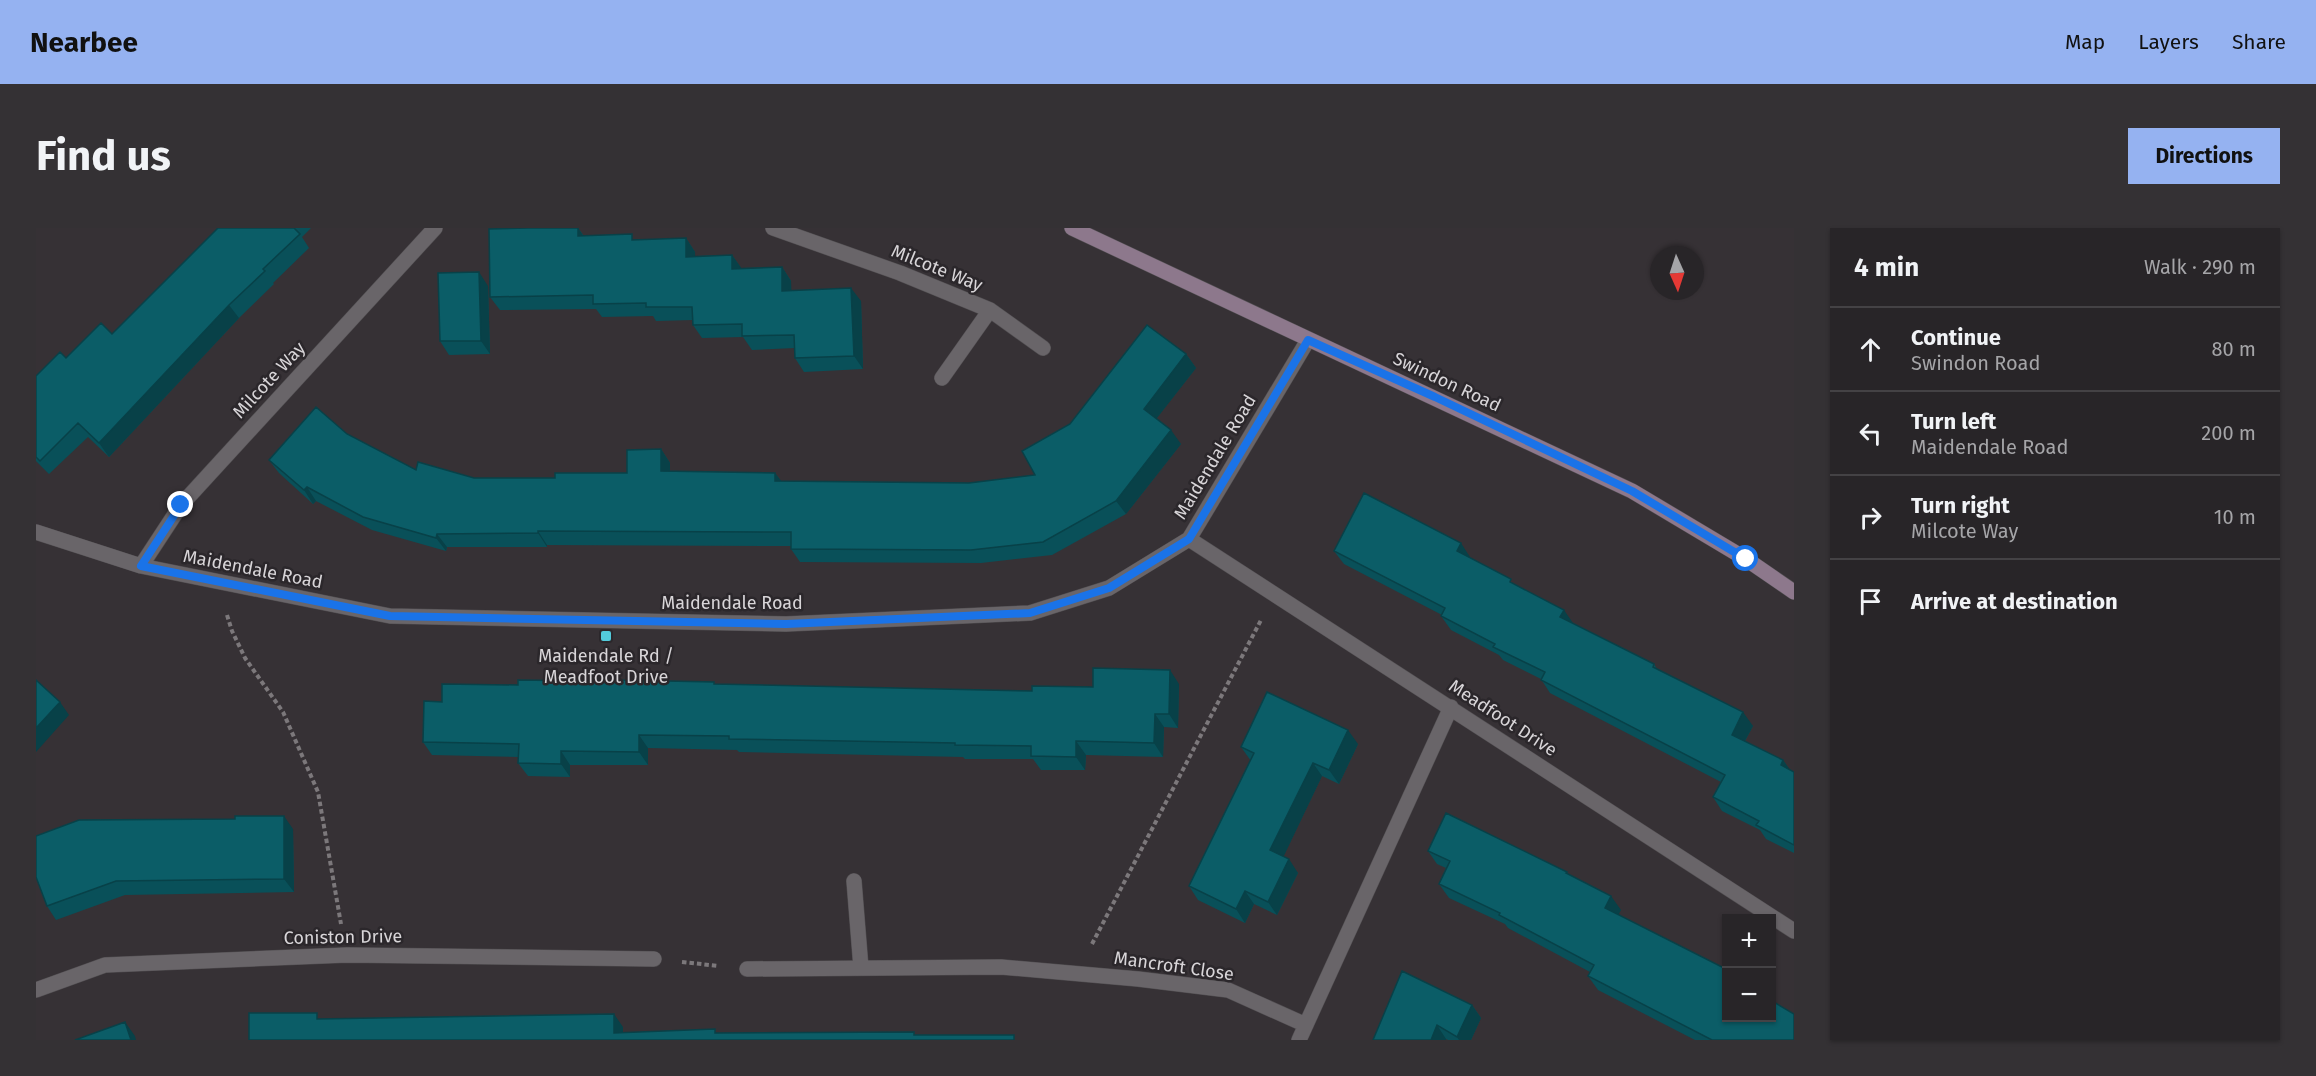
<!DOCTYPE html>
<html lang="en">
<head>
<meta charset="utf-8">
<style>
	:root { --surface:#282528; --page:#343134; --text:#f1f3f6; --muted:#a5a5a8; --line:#444245; --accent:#95b2f1 }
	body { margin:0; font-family:"Fira Sans",sans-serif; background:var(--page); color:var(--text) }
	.controls { position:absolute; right:18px; bottom:18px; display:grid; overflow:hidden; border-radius:0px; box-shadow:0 2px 4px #0004 }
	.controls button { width:54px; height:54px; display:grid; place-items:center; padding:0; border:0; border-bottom:2px solid var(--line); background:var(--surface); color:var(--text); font:30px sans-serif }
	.compass { position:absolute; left:1614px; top:18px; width:54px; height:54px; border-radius:50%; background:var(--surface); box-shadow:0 2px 4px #0004; rotate:177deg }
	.stop { position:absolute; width:18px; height:18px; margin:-14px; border:4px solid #1a73e8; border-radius:50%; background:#fff }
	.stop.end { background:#1a73e8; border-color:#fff; box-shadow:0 2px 6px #0008 }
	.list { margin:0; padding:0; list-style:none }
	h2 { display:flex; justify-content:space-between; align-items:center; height:78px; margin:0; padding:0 24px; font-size:26px }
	h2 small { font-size:20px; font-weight:400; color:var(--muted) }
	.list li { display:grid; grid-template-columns:39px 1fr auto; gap:18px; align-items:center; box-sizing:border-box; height:84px; padding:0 24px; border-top:2px solid var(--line) }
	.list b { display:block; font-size:22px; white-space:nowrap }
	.list p { margin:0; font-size:20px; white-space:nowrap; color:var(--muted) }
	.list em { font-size:20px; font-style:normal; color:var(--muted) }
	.icon { flex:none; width:33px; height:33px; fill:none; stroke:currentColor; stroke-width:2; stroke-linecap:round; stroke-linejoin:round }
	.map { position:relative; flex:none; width:1758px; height:812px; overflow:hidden; border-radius:0px }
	header { display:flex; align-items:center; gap:36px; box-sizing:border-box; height:84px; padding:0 30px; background:var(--accent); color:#111 }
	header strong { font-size:28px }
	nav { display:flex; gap:33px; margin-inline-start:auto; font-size:21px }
	.intro { display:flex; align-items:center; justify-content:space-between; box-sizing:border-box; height:144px; padding:0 36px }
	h1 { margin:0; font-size:42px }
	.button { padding:15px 27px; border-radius:0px; background:var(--accent); color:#111; font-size:21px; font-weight:700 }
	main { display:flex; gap:36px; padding:0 36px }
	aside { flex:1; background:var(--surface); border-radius:0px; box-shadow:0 2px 4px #0004 }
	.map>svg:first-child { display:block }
</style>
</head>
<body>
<header>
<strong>Nearbee</strong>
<nav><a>Map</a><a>Layers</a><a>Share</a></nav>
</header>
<div class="intro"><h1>Find us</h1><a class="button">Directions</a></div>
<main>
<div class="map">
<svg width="1758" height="812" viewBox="0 0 1758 812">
	<rect width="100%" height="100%" fill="#363135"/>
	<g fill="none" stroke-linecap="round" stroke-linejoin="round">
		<g stroke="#514e51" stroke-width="16">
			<path id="minor" d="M 737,0 L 864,45 L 954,82 L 1007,120
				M 906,150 L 954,82
				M 0,304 L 105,338 L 354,388 L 750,396 L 994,385 L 1073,360 L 1153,311 L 1272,112
				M 1153,311 L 1758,703
				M 105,338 L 145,277 L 399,0
				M 818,653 L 825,740
				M 711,741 L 965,739 L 1102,751 L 1192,762 L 1270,797
				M 0,762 L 69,737 L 311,727 L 618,731
				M 1263,812 L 1415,479"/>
		</g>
		<g stroke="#514e51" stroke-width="16">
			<path id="secondary" d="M 1036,0 L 1596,263 L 1710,331 L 1758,364"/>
		</g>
		<path stroke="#7c787b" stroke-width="4" stroke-dasharray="4.5 3" stroke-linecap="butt" d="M 191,387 L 196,403 L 209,430 L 247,484 L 282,564 L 305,696
			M 1056,716 L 1225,392
			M 646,734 L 683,738"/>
		<use href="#minor" stroke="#696569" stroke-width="15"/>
		<use href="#secondary" stroke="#8d788c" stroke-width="15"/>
	</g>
	<path fill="#095059" d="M 182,0 L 275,0 L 266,9 L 273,20 L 237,55 L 238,56 L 203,90 L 73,229 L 52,209 L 13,246 L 0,233 L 0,148 L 30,130 L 76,106 Z
		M 492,0 L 542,0 L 548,8 L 600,12 L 650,10 L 659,24 L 659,28 L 696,27 L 705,40 L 746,39 L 755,53 L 755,62 L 825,73 L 827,141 L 768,144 L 759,130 L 759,120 L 716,122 L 707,109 L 666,110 L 657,97 L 657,92 L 620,93 L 617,88 L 566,89 L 560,81 L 464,82 L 454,69 Z
		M 452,58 L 454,126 L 413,127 L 404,113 Z
		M 1150,126 L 1160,140 L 1120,191 L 1145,216 L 1090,286 L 1016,327 L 945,335 L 764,334 L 755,321 L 755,318 L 511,317 L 511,319 L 411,319 L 410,323 L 336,302 L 280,273 L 277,276 L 243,245 L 233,232 L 311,206 L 380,242 L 438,250 L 519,250 L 591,245 L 625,221 L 634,235 L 634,243 L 739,245 L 745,253 L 933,255 L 999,247 L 1034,196 Z
		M 1298,323 L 1434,329 L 1434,330 L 1479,357 L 1537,395 L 1618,436 L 1621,441 L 1717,498 L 1709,513 L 1747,532 L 1753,541 L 1758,544 L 1758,625 L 1730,611 L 1724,602 L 1686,583 L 1677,569 L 1685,554 L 1514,465 L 1505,451 L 1467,432 L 1463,427 L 1415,402 L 1405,388 L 1406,387 L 1308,336 Z
		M 585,452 L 680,456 L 996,463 L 1057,459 L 1143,456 L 1142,500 L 1128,499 L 1127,529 L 1050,527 L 1049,542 L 1005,542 L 997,531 L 929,531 L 927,529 L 703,524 L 701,522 L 612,520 L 612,537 L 534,537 L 534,549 L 492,548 L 482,535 L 483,529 L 396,527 L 387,514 L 406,474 L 482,457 L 550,453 Z
		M 1322,516 L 1303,556 L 1286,548 L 1247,629 L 1262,645 L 1241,687 L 1218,676 L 1209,695 L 1162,672 L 1153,658 L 1215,533 L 1205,519 Z
		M 257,601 L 258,664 L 89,667 L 20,692 L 11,678 L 0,649 Z
		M 1392,623 L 1531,644 L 1533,647 L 1585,682 L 1582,686 L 1758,812 L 1659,812 L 1562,762 L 1552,748 L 1554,744 L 1472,700 L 1469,696 L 1413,670 L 1403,656 L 1410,640 L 1401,636 Z
		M 1436,777 L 1445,790 L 1435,812 L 1412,812 L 1410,811 L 1337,812 Z"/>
	<path fill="#084148" d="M 542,0 L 551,13 L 542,8 Z
		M 650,10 L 659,24 L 660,42 L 650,29 Z
		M 696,27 L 706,41 L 696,41 Z
		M 746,39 L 755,53 L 756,76 L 746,63 Z
		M 443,44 L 452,58 L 454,126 L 445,113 Z
		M 815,60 L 825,73 L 827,141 L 818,128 Z
		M 193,77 L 203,90 L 73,229 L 63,215 Z
		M 1150,126 L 1160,140 L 1117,195 L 1108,181 Z
		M 1135,202 L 1145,216 L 1090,286 L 1080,273 Z
		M 625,221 L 634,235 L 634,256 L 625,243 Z
		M 739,245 L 749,258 L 739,253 Z
		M 271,259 L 280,273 L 277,276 L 268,262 Z
		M 502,303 L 511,317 L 511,319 L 502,305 Z
		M 401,306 L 411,319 L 410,323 L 400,310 Z
		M 1425,315 L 1434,329 L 1430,337 L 1421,323 Z
		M 1528,382 L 1537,395 L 1524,389 Z
		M 1134,442 L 1143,456 L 1142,500 L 1133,486 Z
		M 24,474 L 33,487 L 0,524 L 0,500 Z
		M 1707,484 L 1717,498 L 1705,520 L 1696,507 Z
		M 1119,486 L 1128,499 L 1127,529 L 1118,515 Z
		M 1312,502 L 1322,516 L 1303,556 L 1293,542 Z
		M 603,507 L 612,520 L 612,537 L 603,524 Z
		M 1040,513 L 1050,527 L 1049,542 L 1040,529 Z
		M 525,523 L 534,537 L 534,549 L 525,536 Z
		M 1747,532 L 1757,546 L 1745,537 Z
		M 1277,535 L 1286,548 L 1244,636 L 1234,622 Z
		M 248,588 L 257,601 L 258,664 L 248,651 Z
		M 1253,631 L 1262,645 L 1241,687 L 1232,674 Z
		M 1209,663 L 1218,676 L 1209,695 L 1200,681 Z
		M 1575,668 L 1585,682 L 1579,693 L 1569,680 Z
		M 1436,777 L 1445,790 L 1435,812 L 1423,812 L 1421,809 Z
		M 578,786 L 587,799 L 587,812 L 578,805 Z
		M 89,794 L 99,808 L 100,812 L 95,812 Z
		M 1401,797 L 1410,811 L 1410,812 L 1395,812 Z"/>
	<path fill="#0b5d67" stroke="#084148" stroke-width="1.5" d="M 182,0 L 258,0 L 264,6 L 227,41 L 229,43 L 193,77 L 63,215 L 42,195 L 4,233 L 0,229 L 0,148 L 24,124 L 30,130 L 65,95 L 76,106 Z
		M 492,0 L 542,0 L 542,8 L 596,6 L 596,12 L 650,10 L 650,29 L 696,27 L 696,41 L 746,39 L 746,63 L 815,60 L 818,128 L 759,130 L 758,107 L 706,108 L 706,96 L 657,97 L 656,79 L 610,79 L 610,75 L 557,76 L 557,67 L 454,69 L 453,1 Z
		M 443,44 L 445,113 L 404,113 L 402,45 Z
		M 1111,97 L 1150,126 L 1108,181 L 1135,202 L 1080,273 L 1007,314 L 935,322 L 755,321 L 755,304 L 502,303 L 502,305 L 401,306 L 400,310 L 327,289 L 271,259 L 268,262 L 233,232 L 280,179 L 311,206 L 380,242 L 382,234 L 438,250 L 519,250 L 519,245 L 591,245 L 591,222 L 625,221 L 625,243 L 739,245 L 739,253 L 933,255 L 999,247 L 986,223 L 1034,196 Z
		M 1328,265 L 1425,315 L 1421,323 L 1475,351 L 1474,354 L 1528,382 L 1524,389 L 1618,436 L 1617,439 L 1707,484 L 1696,507 L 1747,532 L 1745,537 L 1758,544 L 1758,617 L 1720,597 L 1723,593 L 1677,569 L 1689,547 L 1505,452 L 1509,444 L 1457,419 L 1459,416 L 1405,388 L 1409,380 L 1298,323 Z
		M 1057,440 L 1134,442 L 1133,486 L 1119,486 L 1118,515 L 1040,513 L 1040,529 L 995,528 L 995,518 L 919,517 L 919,515 L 693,511 L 693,508 L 603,507 L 603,524 L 525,523 L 525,536 L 482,535 L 483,516 L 387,514 L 388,473 L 406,474 L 406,456 L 482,457 L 482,452 L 550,453 L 550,450 L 583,450 L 583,452 L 678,454 L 678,456 L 996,463 L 996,458 L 1057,459 Z
		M 0,452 L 24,474 L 0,500 Z
		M 1231,464 L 1312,502 L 1293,542 L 1277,535 L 1234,622 L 1253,631 L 1232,674 L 1209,663 L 1200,681 L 1153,658 L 1218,525 L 1205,519 Z
		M 1410,585 L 1531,644 L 1530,645 L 1575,668 L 1569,680 L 1690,741 L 1690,789 L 1736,789 L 1736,773 L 1758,786 L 1758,812 L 1676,812 L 1552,748 L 1558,737 L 1463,687 L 1464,685 L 1403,656 L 1414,633 L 1392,623 Z
		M 199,588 L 248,588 L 248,651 L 80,653 L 11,678 L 0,649 L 0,608 L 43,592 L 199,591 Z
		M 1366,743 L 1436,777 L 1421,809 L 1401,797 L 1395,812 L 1337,812 Z
		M 213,785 L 281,785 L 281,791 L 578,786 L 578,805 L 679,801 L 679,805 L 878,804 L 878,807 L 978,807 L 978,812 L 213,812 Z
		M 89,794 L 95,812 L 39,812 Z"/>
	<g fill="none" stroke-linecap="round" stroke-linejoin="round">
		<path stroke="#1a73e8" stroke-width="8" d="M 145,277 L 105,338 L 354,388 L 750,396 L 994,385 L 1073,360 L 1153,311 L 1272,112 L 1399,169 L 1596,263 L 1710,331"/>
	</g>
	<rect fill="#53cbdb" stroke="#2b272b" stroke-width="2" x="564" y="402" width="12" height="12" rx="3"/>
	<g text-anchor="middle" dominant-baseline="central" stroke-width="5" stroke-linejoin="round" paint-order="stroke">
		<g font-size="18" fill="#d8d5d8" stroke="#2b272b">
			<text transform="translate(901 40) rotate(22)">Milcote Way</text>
			<text transform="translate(233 152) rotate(-47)">Milcote Way</text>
			<text transform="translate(1411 154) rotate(25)">Swindon Road</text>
			<text transform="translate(1179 229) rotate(-59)">Maidendale Road</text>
			<text transform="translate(217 341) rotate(11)">Maidendale Road</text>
			<text x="696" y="375">Maidendale Road</text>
			<text transform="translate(1467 490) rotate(33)">Meadfoot Drive</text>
			<text transform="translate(307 709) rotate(-1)">Coniston Drive</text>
			<text transform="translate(1138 738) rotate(8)">Mancroft Close</text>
		</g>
		<g font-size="18" fill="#d8d5d8" stroke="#2b272b">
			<text x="570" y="428">Maidendale Rd /<tspan x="570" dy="21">Meadfoot Drive</tspan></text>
		</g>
	</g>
</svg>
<div class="controls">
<button>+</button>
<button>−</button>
</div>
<svg class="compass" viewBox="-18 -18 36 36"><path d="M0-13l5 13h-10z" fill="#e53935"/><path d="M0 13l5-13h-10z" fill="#a5a5a8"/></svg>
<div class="stop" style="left:1710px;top:331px"></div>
<div class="stop end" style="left:145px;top:277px"></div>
</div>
<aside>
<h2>4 min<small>Walk · 290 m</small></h2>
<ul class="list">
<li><svg class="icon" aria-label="ahead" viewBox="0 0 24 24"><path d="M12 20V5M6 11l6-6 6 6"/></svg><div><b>Continue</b><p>Swindon Road</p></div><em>80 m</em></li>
<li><svg class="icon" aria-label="left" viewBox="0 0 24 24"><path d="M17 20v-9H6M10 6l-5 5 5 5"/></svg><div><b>Turn left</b><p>Maidendale Road</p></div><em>200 m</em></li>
<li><svg class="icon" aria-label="right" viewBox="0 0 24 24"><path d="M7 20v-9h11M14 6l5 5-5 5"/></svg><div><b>Turn right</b><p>Milcote Way</p></div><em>10 m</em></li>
<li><svg class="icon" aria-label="arrive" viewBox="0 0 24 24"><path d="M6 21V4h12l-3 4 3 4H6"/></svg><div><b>Arrive at destination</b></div></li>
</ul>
</aside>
</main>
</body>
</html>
